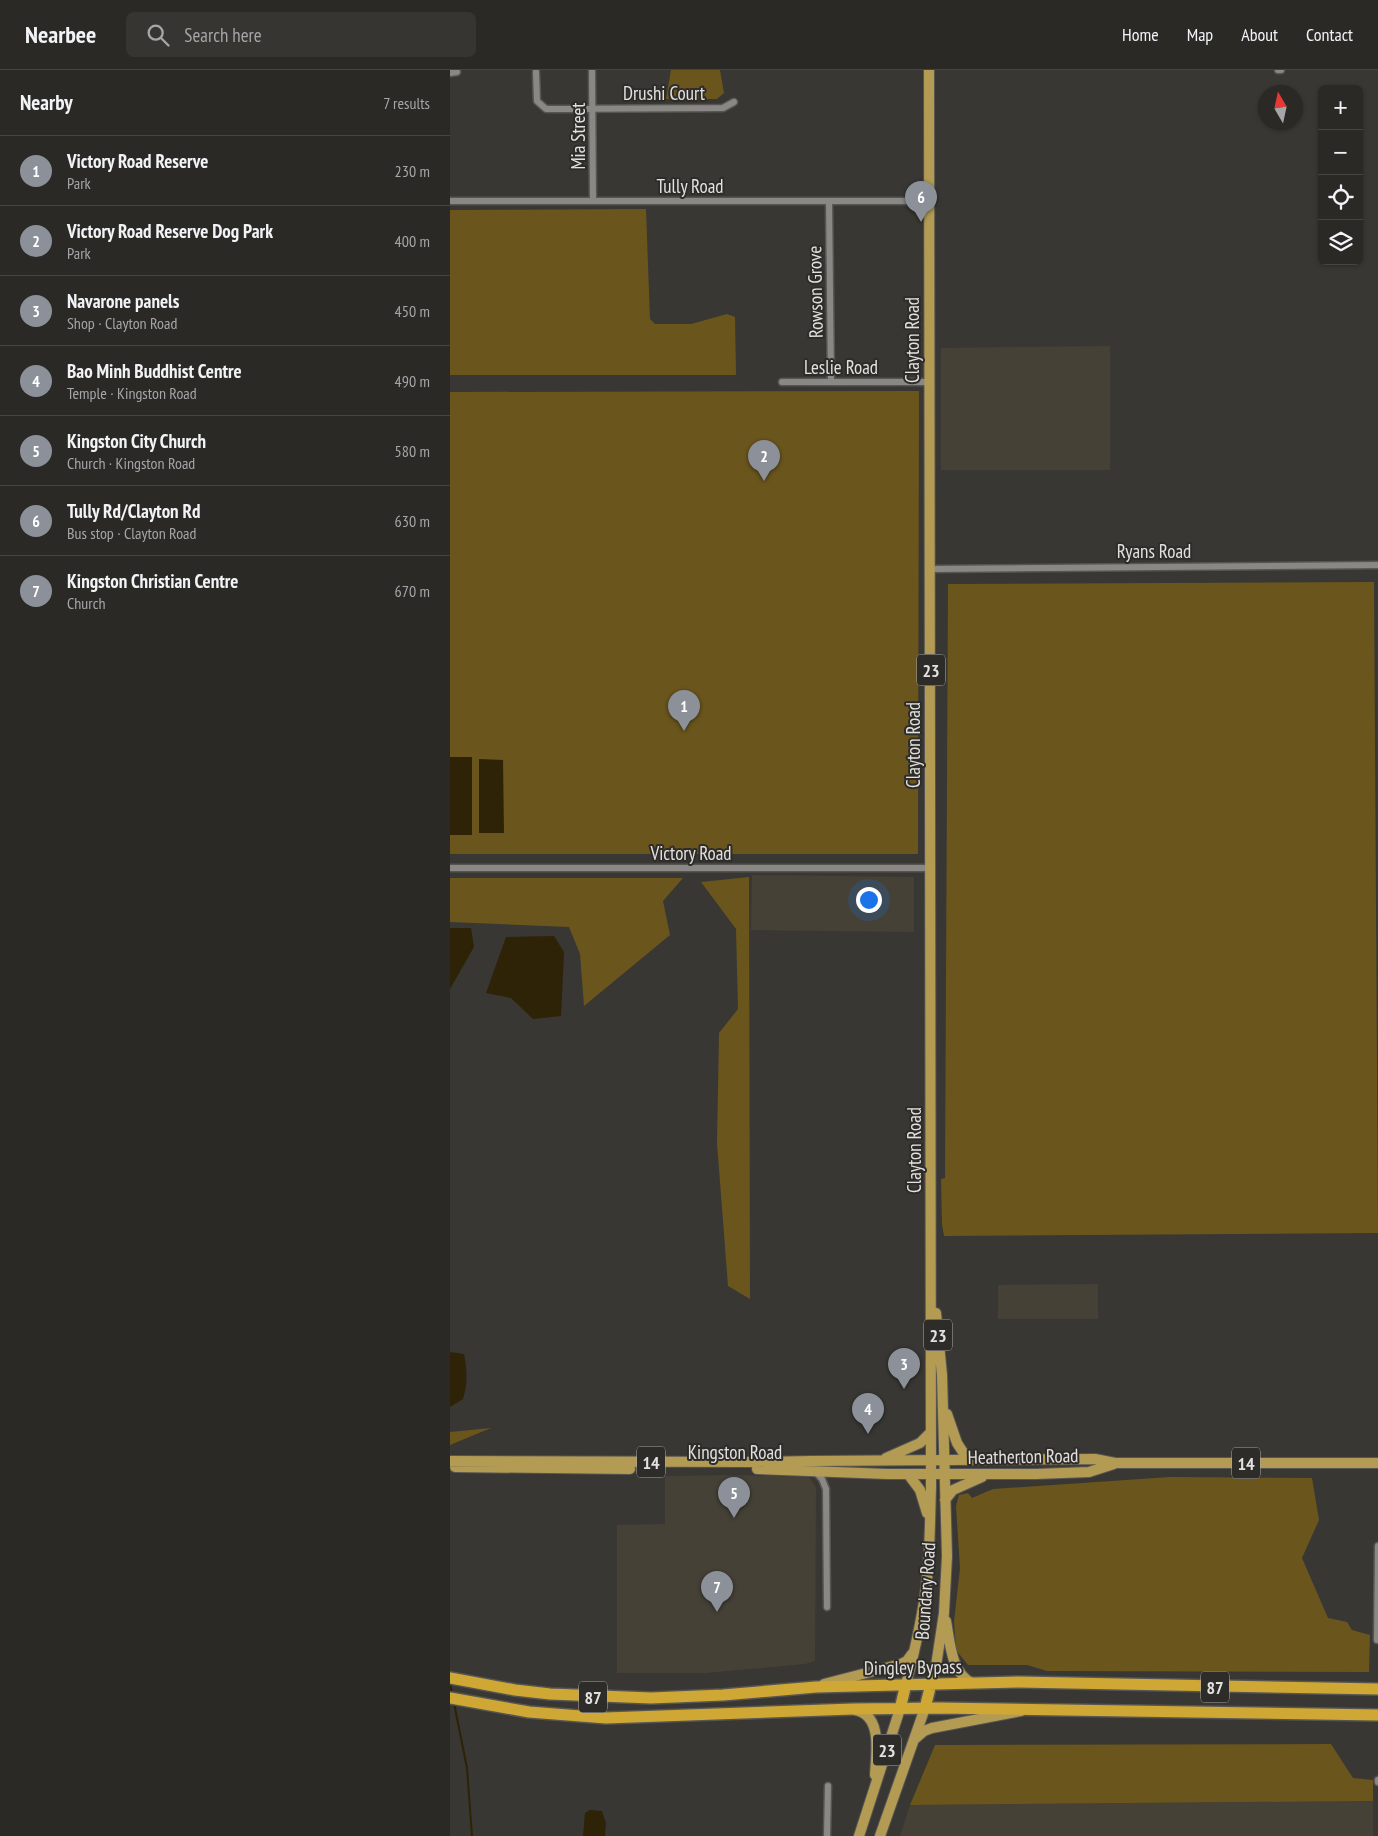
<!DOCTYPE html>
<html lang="en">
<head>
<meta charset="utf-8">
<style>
	:root { --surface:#2a2926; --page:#363532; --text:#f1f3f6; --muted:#a5a6a7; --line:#464543; --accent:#8c9099 }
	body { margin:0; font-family:"PT Sans Narrow",sans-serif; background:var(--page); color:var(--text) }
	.controls { position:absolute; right:15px; top:15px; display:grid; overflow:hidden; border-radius:8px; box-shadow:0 1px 4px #0004 }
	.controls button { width:45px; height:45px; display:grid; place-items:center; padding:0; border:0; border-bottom:1px solid var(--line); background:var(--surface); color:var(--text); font:25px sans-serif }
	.compass { position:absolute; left:808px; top:15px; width:45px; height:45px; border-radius:50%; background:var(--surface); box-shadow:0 1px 4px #0004; rotate:351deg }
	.you { position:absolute; left:418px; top:829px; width:18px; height:18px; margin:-12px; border:4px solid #fff; border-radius:50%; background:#1a73e8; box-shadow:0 0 0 8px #1a73e833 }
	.badge { display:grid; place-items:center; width:32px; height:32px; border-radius:50%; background:var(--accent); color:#fff; font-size:16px; font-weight:700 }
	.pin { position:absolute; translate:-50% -41px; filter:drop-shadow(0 1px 2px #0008) }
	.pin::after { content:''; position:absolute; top:26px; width:18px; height:15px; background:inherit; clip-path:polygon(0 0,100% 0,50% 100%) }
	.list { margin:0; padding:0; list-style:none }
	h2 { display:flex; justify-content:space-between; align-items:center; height:65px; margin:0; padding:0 20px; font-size:21px }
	h2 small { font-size:16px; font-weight:400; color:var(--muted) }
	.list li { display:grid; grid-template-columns:32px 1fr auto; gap:15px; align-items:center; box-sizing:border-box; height:70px; padding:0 20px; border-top:1px solid var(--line) }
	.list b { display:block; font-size:19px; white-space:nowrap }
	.list p { margin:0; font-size:16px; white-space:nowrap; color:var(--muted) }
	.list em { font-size:16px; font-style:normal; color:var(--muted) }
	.icon { flex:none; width:28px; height:28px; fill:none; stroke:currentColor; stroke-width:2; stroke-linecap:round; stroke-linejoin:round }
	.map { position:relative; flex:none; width:928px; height:1766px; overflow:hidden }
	header { display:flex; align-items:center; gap:30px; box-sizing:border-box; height:70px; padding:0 25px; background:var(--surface); border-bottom:1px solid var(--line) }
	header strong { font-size:24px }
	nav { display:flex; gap:28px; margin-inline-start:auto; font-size:18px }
	.search { width:350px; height:45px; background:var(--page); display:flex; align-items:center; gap:12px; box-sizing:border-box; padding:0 18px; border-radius:8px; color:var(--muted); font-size:19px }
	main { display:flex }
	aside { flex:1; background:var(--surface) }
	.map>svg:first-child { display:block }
</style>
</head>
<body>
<header>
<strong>Nearbee</strong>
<div class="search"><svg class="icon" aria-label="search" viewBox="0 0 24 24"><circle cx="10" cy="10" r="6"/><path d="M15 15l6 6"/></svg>Search here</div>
<nav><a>Home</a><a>Map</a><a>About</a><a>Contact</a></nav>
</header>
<main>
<aside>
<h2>Nearby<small>7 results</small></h2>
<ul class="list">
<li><span class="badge">1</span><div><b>Victory Road Reserve</b><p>Park</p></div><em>230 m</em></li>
<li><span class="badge">2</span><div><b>Victory Road Reserve Dog Park</b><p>Park</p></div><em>400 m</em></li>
<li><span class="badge">3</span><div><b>Navarone panels</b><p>Shop · Clayton Road</p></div><em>450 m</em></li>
<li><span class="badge">4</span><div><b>Bao Minh Buddhist Centre</b><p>Temple · Kingston Road</p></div><em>490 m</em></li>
<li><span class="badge">5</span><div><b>Kingston City Church</b><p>Church · Kingston Road</p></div><em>580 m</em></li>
<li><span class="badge">6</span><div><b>Tully Rd/Clayton Rd</b><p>Bus stop · Clayton Road</p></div><em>630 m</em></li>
<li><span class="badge">7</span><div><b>Kingston Christian Centre</b><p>Church</p></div><em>670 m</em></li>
</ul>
</aside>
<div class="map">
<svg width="928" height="1766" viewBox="0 0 928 1766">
	<rect width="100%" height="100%" fill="#383733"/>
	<path fill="#454137" d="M 660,276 L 660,400 L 491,400 L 491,278 Z
		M 302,805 L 464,807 L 464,862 L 301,860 Z
		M 648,1214 L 648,1249 L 548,1249 L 548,1215 Z
		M 288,1405 L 359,1407 L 366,1417 L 365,1591 L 355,1594 L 256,1603 L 167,1603 L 167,1455 L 215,1454 L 215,1406 Z
		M 923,1731 L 923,1766 L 450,1766 L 460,1735 Z"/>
	<path fill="#6a551d" d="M 221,0 L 270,0 L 274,23 L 267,29 L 216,29 Z
		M 196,139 L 200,249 L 205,254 L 241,254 L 277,244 L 285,247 L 286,305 L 0,305 L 0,140 Z
		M 469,321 L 468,784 L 0,784 L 0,322 Z
		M 924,512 L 928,1163 L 494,1166 L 492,1154 L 491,1109 L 495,1108 L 498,514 Z
		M 299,807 L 300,1229 L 278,1216 L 267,1073 L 269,963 L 288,939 L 286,859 L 251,812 Z
		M 0,808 L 233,808 L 213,831 L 220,865 L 134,936 L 130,884 L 119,857 L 0,852 Z
		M 41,1358 L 0,1375 L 0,1362 Z
		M 720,1407 L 862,1408 L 869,1450 L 852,1488 L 878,1548 L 897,1552 L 902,1560 L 920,1565 L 919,1602 L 597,1601 L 577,1595 L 518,1595 L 506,1580 L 504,1552 L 510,1498 L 506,1436 L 509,1425 L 518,1423 L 522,1428 L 543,1419 Z
		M 881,1674 L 903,1708 L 923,1710 L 923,1731 L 460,1735 L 485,1675 Z"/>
	<path fill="#2e2306" d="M 0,687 L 22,687 L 22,765 L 0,765 Z
		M 29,689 L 53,690 L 54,763 L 29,763 Z
		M 0,858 L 21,858 L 24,877 L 0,919 Z
		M 104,866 L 114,882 L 111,946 L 83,949 L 61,928 L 36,923 L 56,867 Z
		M 0,1282 L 14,1284 C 17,1300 18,1313 13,1329 L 0,1337 Z
		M 140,1740 L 152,1741 L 156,1753 L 155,1766 L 133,1766 L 135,1743 Z"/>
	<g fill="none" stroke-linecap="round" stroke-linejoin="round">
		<path stroke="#2e2306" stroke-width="2" d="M 0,1613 L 2,1623
			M 4,1633 L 17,1698 L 22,1766"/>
		<g stroke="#565552" stroke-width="9">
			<path id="street" d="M 142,0 L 143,131
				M 828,0 L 831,0
				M 86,2 L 87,31 L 96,39 L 273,38 L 284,32
				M 0,3 L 7,2
				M 0,131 L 479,131
				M 379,131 L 381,312
				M 332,312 L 479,312
				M 481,499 L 928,495
				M 0,798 L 481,798
				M 365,1401 L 372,1409 L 376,1419 L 377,1537
				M 927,1570 L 928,1476
				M 928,1710 L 928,1712
				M 377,1766 L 378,1716"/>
		</g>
		<g stroke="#565552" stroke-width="12">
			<path id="primary" d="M 497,1344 L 507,1373 L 518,1390
				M 436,1388 L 470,1373 L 480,1363
				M 0,1391 L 306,1392 L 362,1391 L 645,1389 L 665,1393 L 928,1393
				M 5,1397 L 180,1399
				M 307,1399 L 437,1404 L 586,1404 L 639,1402 L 664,1394
				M 458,1404 L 470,1420 L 477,1443
				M 495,1430 L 503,1420 L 532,1407
				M 496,1551 C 500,1572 501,1603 522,1613
				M 374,1614 L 451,1594 L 457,1591 L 462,1584
				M 456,1614 C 465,1580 473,1545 477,1509 C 480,1479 480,1448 481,1417 L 479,0
				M 481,1614 L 486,1596 L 494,1543 L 497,1486 L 492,1305 L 486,1243
				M 405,1640 C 433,1645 426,1683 425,1705
				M 466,1668 L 474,1661 L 482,1658 L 571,1641
				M 409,1766 L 450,1639
				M 430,1766 L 475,1638"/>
		</g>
		<g stroke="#565552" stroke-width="14">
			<path id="highway" d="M 0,1608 L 65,1620 L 100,1624 L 201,1628 L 273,1625 L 366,1617 L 569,1612 L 928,1619
				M 0,1628 L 79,1642 L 156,1648 L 403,1639 L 490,1638 L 928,1645
				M 475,1638 L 481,1614
				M 450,1639 L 456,1614"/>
		</g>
		<use href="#street" stroke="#8a8884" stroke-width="6"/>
		<use href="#primary" stroke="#b39b54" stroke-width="10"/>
		<use href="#highway" stroke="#cfa734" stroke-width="11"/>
	</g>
	<g text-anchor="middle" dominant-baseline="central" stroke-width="4" stroke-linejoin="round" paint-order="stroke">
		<g fill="#2e2c29" stroke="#acaba8" stroke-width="1">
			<rect x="467" y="584.5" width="28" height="31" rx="4"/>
			<rect x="474" y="1249.5" width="28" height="31" rx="4"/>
			<rect x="187" y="1376.5" width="28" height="31" rx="4"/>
			<rect x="782" y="1377.5" width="28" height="31" rx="4"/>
			<rect x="751" y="1601.5" width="28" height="31" rx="4"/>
			<rect x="129" y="1611.5" width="28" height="31" rx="4"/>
			<rect x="423" y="1664.5" width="28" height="31" rx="4"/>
		</g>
		<g font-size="18" font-weight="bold" fill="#e2e1df">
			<text x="481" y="600">23</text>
			<text x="488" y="1265">23</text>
			<text x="201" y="1392">14</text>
			<text x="796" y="1393">14</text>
			<text x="765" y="1617">87</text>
			<text x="143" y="1627">87</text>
			<text x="437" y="1680">23</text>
		</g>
		<g font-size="19" fill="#e2e1df" stroke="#2e2c29">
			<text x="214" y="23">Drushi Court</text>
			<text transform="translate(128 66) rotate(-90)">Mia Street</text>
			<text x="240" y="116">Tully Road</text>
			<text transform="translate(365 222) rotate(-91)">Rowson Grove</text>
			<text transform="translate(462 270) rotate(-90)">Clayton Road</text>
			<text x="391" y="297">Leslie Road</text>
			<text x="704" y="481">Ryans Road</text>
			<text transform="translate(463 675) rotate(-90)">Clayton Road</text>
			<text x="241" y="783">Victory Road</text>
			<text transform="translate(464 1080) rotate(-90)">Clayton Road</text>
			<text x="285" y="1382">Kingston Road</text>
			<text transform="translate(573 1386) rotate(-1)">Heatherton Road</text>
			<text transform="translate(475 1521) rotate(-86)">Boundary Road</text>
			<text transform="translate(463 1597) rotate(-1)">Dingley Bypass</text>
		</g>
	</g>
</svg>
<div class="controls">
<button>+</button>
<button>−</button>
<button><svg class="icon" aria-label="locate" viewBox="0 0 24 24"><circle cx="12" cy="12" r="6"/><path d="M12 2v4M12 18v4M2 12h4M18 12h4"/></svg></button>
<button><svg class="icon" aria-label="layers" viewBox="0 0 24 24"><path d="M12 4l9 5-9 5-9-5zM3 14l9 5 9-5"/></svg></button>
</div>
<svg class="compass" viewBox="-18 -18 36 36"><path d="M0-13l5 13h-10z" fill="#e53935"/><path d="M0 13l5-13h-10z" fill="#a5a6a7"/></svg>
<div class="you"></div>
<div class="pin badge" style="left:234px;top:661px">1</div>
<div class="pin badge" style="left:314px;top:411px">2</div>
<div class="pin badge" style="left:454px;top:1319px">3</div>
<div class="pin badge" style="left:418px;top:1364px">4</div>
<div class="pin badge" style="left:284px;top:1448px">5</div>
<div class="pin badge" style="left:471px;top:152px">6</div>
<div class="pin badge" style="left:267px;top:1542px">7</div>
</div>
</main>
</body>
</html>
